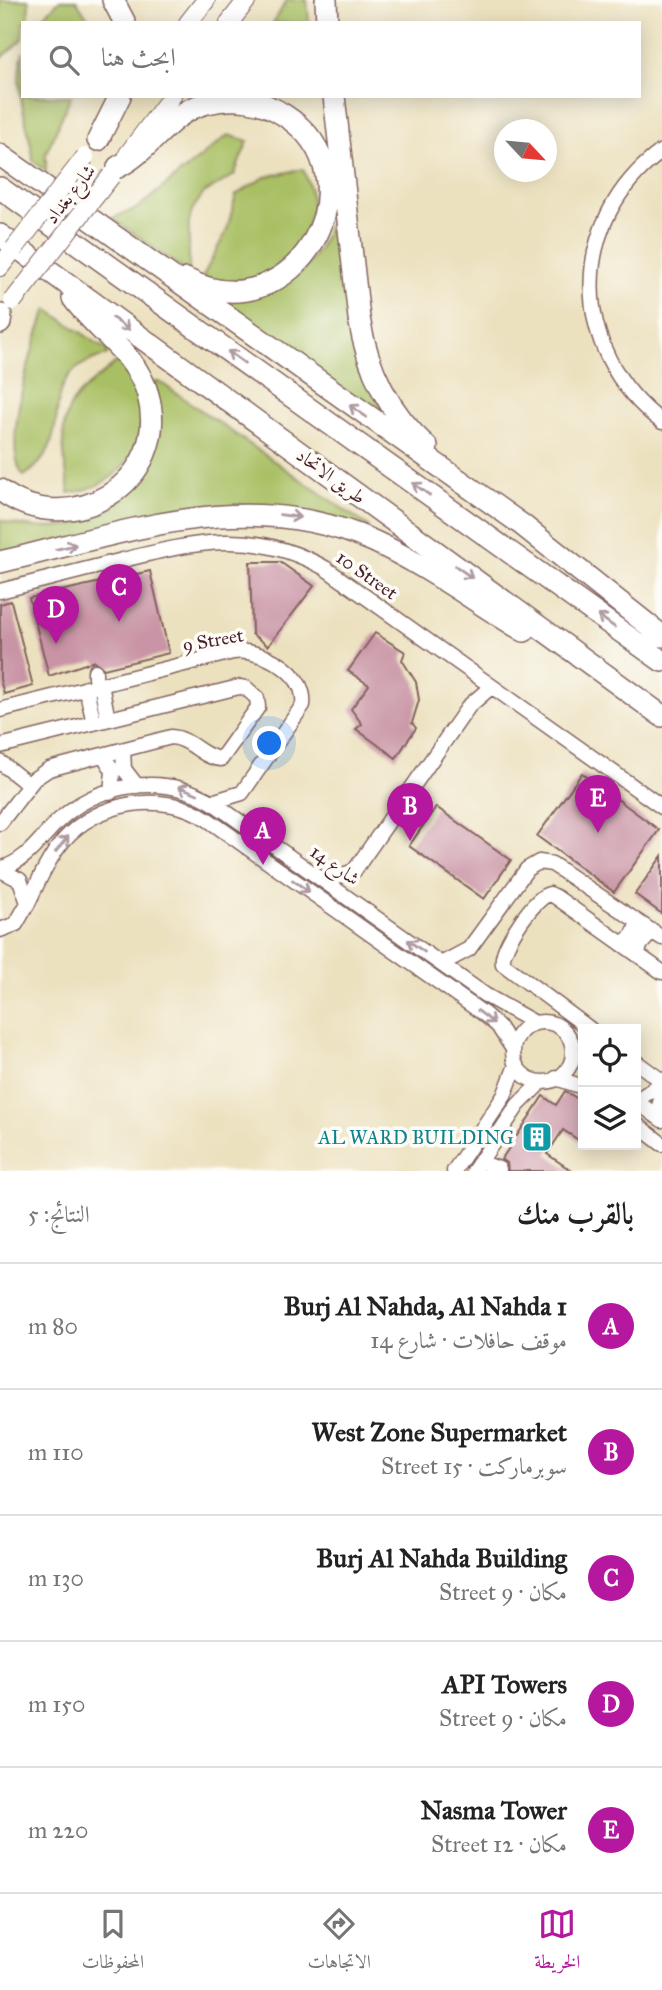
<!DOCTYPE html>
<html lang="ar">
<head>
<meta charset="utf-8">
<style>
	:root { --surface:#fff; --page:#f6f6f6; --text:#222; --muted:#767676; --line:#e0e0e0; --accent:#b5179e }
	body { margin:0; font-family:"IM FELL Great Primer",Amiri,serif; background:var(--page); color:var(--text); direction:rtl }
	.controls { position:absolute; right:21px; bottom:21px; display:grid; overflow:hidden; border-radius:0px; box-shadow:0 4px 18px #0003 }
	.controls button { width:63px; height:63px; display:grid; place-items:center; padding:0; border:0; border-bottom:2px solid var(--line); background:var(--surface); color:var(--text); font:35px sans-serif }
	.compass { position:absolute; left:494px; top:119px; width:63px; height:63px; border-radius:50%; background:var(--surface); box-shadow:0 4px 18px #0003; rotate:116deg }
	.you { position:absolute; left:270px; top:744px; width:24px; height:24px; margin:-18px; border:5px solid #fff; border-radius:50%; background:#1a73e8; box-shadow:0 0 0 10px #1a73e833 }
	.badge { display:grid; place-items:center; width:46px; height:46px; border-radius:50%; background:var(--accent); color:#fff; font-size:23px; font-weight:700 }
	.pin { position:absolute; translate:-50% -58px; filter:drop-shadow(0 2px 4px #0008) }
	.pin::after { content:''; position:absolute; top:37px; width:24px; height:21px; background:inherit; clip-path:polygon(0 0,100% 0,50% 100%) }
	.list { margin:0; padding:0; list-style:none }
	h2 { display:flex; justify-content:space-between; align-items:center; height:91px; margin:0; padding:0 28px; font-size:30px }
	h2 small { font-size:23px; font-weight:400; color:var(--muted) }
	.list li { display:grid; grid-template-columns:46px 1fr auto; gap:21px; align-items:center; box-sizing:border-box; height:126px; padding:0 28px; border-top:2px solid var(--line) }
	.list b { display:block; font-size:26px; white-space:nowrap }
	.list p { margin:0; font-size:23px; white-space:nowrap; color:var(--muted) }
	.list em { font-size:23px; font-style:normal; color:var(--muted) }
	.icon { flex:none; width:38px; height:38px; fill:none; stroke:currentColor; stroke-width:2; stroke-linecap:round; stroke-linejoin:round }
	.map { position:relative; flex:none; width:662px; height:1171px; overflow:hidden; direction:ltr }
	.search { position:absolute; background:var(--surface); box-shadow:0 4px 18px #0003; left:21px; right:21px; top:21px; height:77px; display:flex; align-items:center; gap:18px; box-sizing:border-box; padding:0 24px; border-radius:0px; color:var(--muted); font-size:26px }
	.sheet { height:721px; background:var(--surface) }
	nav { display:flex; justify-content:space-around; align-items:center; box-sizing:border-box; height:98px; border-top:2px solid var(--line); background:var(--surface); font-size:19px; color:var(--muted) }
	nav a { display:grid; justify-items:center; gap:4px }
	nav .on { color:var(--accent) }
	.map>svg:first-child { display:block }
</style>
</head>
<body>
<div class="map">
<svg width="662" height="1171" viewBox="0 0 662 1171">
	<rect width="100%" height="100%" fill="#fdfcf7"/>
	<filter id="ink" filterUnits="userSpaceOnUse"><feTurbulence type="fractalNoise" baseFrequency=".0143" numOctaves="2"/><feDisplacementMap in="SourceGraphic" scale="14" xChannelSelector="R" yChannelSelector="G"/><feConvolveMatrix kernelMatrix="1 2 1 2 8 2 1 2 1" color-interpolation-filters="sRGB"/></filter>
	<filter id="wash" filterUnits="userSpaceOnUse"><feTurbulence type="fractalNoise" baseFrequency=".00686" numOctaves="4" result="noise"/><feDisplacementMap in="SourceGraphic" scale="28" xChannelSelector="R" yChannelSelector="G"/><feGaussianBlur stdDeviation="1.57" result="paint"/><feColorMatrix in="noise" values="0 0 0 0 0 0 0 0 0 0 0 0 0 0 0 0 0 1.4 0 .05"/><feComposite in="paint" operator="in"/></filter>
	<g filter="url(#wash)">
		<rect width="100%" height="100%" fill="#ece1bf"/>
		<path fill="#a9bf64" stroke="#7a6f48" stroke-width="2" d="M 0,0 L 29,0 L 28,23 L 23,23 L 22,39 L 0,60 Z
			M 60,0 L 76,0 L 91,23 L 37,23 Z
			M 287,0 L 307,0 L 309,23 L 273,23 Z
			M 23,52 L 23,96 L 71,96 L 46,153 L 46,171 L 33,161 C 30,123 11,91 23,52 Z
			M 228,135 L 248,141 L 234,175 L 204,193 L 192,210 L 189,223 L 189,273 L 112,218 L 136,209 Z
			M 303,169 C 318,204 315,225 290,254 C 277,269 261,281 240,283 C 228,284 214,280 202,278 L 227,230 L 236,195 L 265,177 Z
			M 335,212 L 339,212 C 347,280 345,356 387,414 L 384,417 L 224,306 L 223,299 L 303,271 L 319,249 Z
			M 47,309 L 108,351 L 107,355 C 26,375 84,437 24,476 C 0,449 32,346 47,309 Z
			M 119,360 C 124,369 132,378 136,388 C 155,439 123,487 69,493 C 66,462 54,423 77,397 C 89,383 105,373 119,360 Z
			M 154,382 L 160,382 L 369,527 L 367,530 L 295,509 L 238,505 L 0,556 L 0,520 C 52,537 104,524 139,481 Z"/>
		<g id="blocks">
			<path fill="#c994a5" d="M 250,562 L 280,562 L 314,586 L 268,646 L 252,634 Z
				M 150,571 L 169,653 L 104,669 L 94,661 L 49,676 L 29,598 Z
				M 11,601 L 33,686 L 4,694 L 0,679 L 0,604 Z
				M 375,633 L 405,652 L 402,660 L 416,682 L 419,700 L 412,723 L 416,728 L 396,758 L 356,729 L 362,724 L 351,709 L 369,685 L 348,671 Z
				M 582,773 L 659,830 L 614,892 L 537,836 Z
				M 436,807 L 511,860 L 484,899 L 409,846 Z
				M 662,856 L 662,914 L 635,894 Z
				M 565,1091 L 583,1102 L 583,1143 L 563,1130 L 547,1154 L 572,1171 L 508,1171 L 507,1163 L 501,1160 L 543,1096 L 556,1105 Z"/>
		</g>
	</g>
	<g filter="url(#ink)">
		<use href="#blocks" fill-opacity="0" stroke="#83635f" stroke-width="2"/>
		<g fill="none" stroke-linecap="round" stroke-linejoin="round">
			<g stroke="#83635f" stroke-width="17">
				<path id="minor" d="M 662,151 C 567,220 569,352 662,422
					M 0,591 C 40,581 79,571 119,561 C 196,542 252,527 325,568 L 662,807
					M 95,678 L 95,671
					M 101,685 L 108,719
					M 86,688 L 94,723
					M 0,710 L 233,652 C 261,648 307,672 303,705 L 242,793 L 212,802
					M 0,746 L 239,687 L 246,688 L 257,698 L 258,707 L 221,759 C 202,758 191,738 171,737 L 49,769 L 34,779 L 0,823
					M 123,750 L 124,769 L 137,786
					M 104,756 L 113,771 L 111,792
					M 0,762 L 29,785
					M 0,869 C 28,860 38,841 57,822 C 98,782 164,773 212,802 L 485,995 L 535,1023
					M 0,870 L 20,880 L 28,903 L 16,924 L 0,930
					M 325,881 L 354,871 L 469,706 L 491,687
					M 28,903 C 38,882 48,859 63,841 C 97,801 164,790 207,819 L 484,1014 L 498,1026 L 513,1049
					M 622,944 L 633,935 L 638,922
					M 637,954 L 641,944 L 653,931
					M 441,964 L 469,949 L 527,869 L 539,862 L 552,864 L 662,938
					M513 1052a30 30 0 1 1 60 0a30 30 0 1 1-60 0Z
					M 590,1029 L 503,964 C 499,949 535,896 550,894 L 556,897 L 662,972
					M 636,1062 L 662,1081
					M 556,1078 L 583,1087
					M 636,1101 L 662,1120
					M 636,1101 L 662,1083
					M 656,1116 L 662,1096
					M 636,1124 L 662,1144
					M 488,1165 L 499,1169
					M 454,1171 L 504,1096 L 516,1065
					M 474,1171 L 518,1105 L 541,1082"/>
			</g>
			<g stroke="#83635f" stroke-width="20">
				<path id="major" d="M 188,23 L 206,0
					M 229,23 L 247,0
					M 128,154 L 172,96
					M 0,267 L 14,249"/>
			</g>
			<g stroke="#83635f" stroke-width="24">
				<path id="highway" d="M 113,0 L 125,23
					M 326,0 L 327,23
					M 334,96 L 359,318 C 367,368 388,412 427,447
					M 98,140 L 120,96
					M 0,155 L 521,524 L 662,636
					M 118,167 C 152,150 169,112 207,103 C 233,96 262,100 284,115 C 384,178 294,336 186,279
					M 0,188 L 662,661
					M 0,235 L 662,716
					M 0,323 L 1,315
					M 0,490 C 69,543 172,482 148,395 C 137,354 97,332 73,298
					M 0,562 C 125,533 248,485 373,541 C 426,565 474,601 524,631"/>
			</g>
			<use href="#minor" stroke="#fff" stroke-width="14"/>
			<use href="#major" stroke="#fff" stroke-width="18"/>
			<use href="#highway" stroke="#fff" stroke-width="21"/>
			<g stroke="#83635f" stroke-width="20" stroke-linecap="butt">
				<path id="major-bridge" d="M 14,249 L 85,157
					M 13,301 L 111,176"/>
			</g>
			<use href="#major-bridge" stroke="#fff" stroke-width="18"/>
		</g>
		<defs><path id="oneway-shaft" d="M-6 0H5M1.5-3L5.5 0L1.5 3" fill="none" stroke-width="1.6" stroke-linecap="round" stroke-linejoin="round" transform="scale(1.75)"/></defs>
		<g stroke="#ae9aa0">
			<use href="#oneway-shaft" transform="translate(121 324) rotate(36)"/>
			<use href="#oneway-shaft" transform="translate(236 357) rotate(-144)"/>
			<use href="#oneway-shaft" transform="translate(358 411) rotate(-145)"/>
			<use href="#oneway-shaft" transform="translate(421 489) rotate(-144)"/>
			<use href="#oneway-shaft" transform="translate(290 516) rotate(8)"/>
			<use href="#oneway-shaft" transform="translate(66 547) rotate(-13)"/>
			<use href="#oneway-shaft" transform="translate(464 572) rotate(36)"/>
			<use href="#oneway-shaft" transform="translate(606 621) rotate(-144)"/>
			<use href="#oneway-shaft" transform="translate(188 790) rotate(-158)"/>
			<use href="#oneway-shaft" transform="translate(62 844) rotate(-51)"/>
			<use href="#oneway-shaft" transform="translate(301 886) rotate(35)"/>
			<use href="#oneway-shaft" transform="translate(416 946) rotate(-145)"/>
			<use href="#oneway-shaft" transform="translate(486 1017) rotate(38)"/>
		</g>
	</g>
	<defs>
		<g id="building-square" transform="scale(1.575)"><rect x="-9" y="-9" width="18" height="18" rx="4" fill="#0f9aa8" stroke="#fdfcf7"/><path d="M-4-6H4V6H1V3H-1V6H-4ZM-2.5-4.3h1.7v1.8h-1.7ZM.8-4.3h1.7v1.8H.8ZM-2.5-1h1.7V.8h-1.7ZM.8-1h1.7V.8H.8Z" fill="#fff"/></g>
	</defs>
	<g fill-rule="evenodd">
		<use href="#building-square" x="537" y="1137"/>
	</g>
	<g text-anchor="middle" dominant-baseline="central" stroke-width="7" stroke-linejoin="round" paint-order="stroke">
		<g font-size="19" fill="#4a1f2b" stroke="#fdfcf7">
			<text transform="translate(70 194) rotate(-52)">شارع بغداد</text>
			<text transform="translate(331 476) rotate(36)">طريق الاتحاد</text>
			<text transform="translate(367 575) rotate(35)">10 Street</text>
			<text transform="translate(213 640) rotate(-10)">9 Street</text>
			<text transform="translate(335 865) rotate(35)">شارع 14</text>
		</g>
		<g font-size="19" fill="#0d838f" stroke="#fdfcf7" text-anchor="end">
			<text x="514" y="1137">AL WARD BUILDING</text>
		</g>
	</g>
</svg>
<div class="controls">
<button><svg class="icon" aria-label="locate" viewBox="0 0 24 24"><circle cx="12" cy="12" r="6"/><path d="M12 2v4M12 18v4M2 12h4M18 12h4"/></svg></button>
<button><svg class="icon" aria-label="layers" viewBox="0 0 24 24"><path d="M12 4l9 5-9 5-9-5zM3 14l9 5 9-5"/></svg></button>
</div>
<svg class="compass" viewBox="-18 -18 36 36"><path d="M0-13l5 13h-10z" fill="#e53935"/><path d="M0 13l5-13h-10z" fill="#767676"/></svg>
<div class="you"></div>
<div class="pin badge" style="left:263px;top:865px">A</div>
<div class="pin badge" style="left:410px;top:841px">B</div>
<div class="pin badge" style="left:119px;top:622px">C</div>
<div class="pin badge" style="left:56px;top:644px">D</div>
<div class="pin badge" style="left:598px;top:833px">E</div>
<div class="search"><svg class="icon" aria-label="search" viewBox="0 0 24 24"><circle cx="10" cy="10" r="6"/><path d="M15 15l6 6"/></svg>ابحث هنا</div>
</div>
<section class="sheet">
<h2>بالقرب منك<small>النتائج: 5</small></h2>
<ul class="list">
<li><span class="badge">A</span><div><b>Burj Al Nahda, Al Nahda 1</b><p>موقف حافلات · شارع 14</p></div><em>80 m</em></li>
<li><span class="badge">B</span><div><b>West Zone Supermarket</b><p>سوبرماركت · 15 Street</p></div><em>110 m</em></li>
<li><span class="badge">C</span><div><b>Burj Al Nahda Building</b><p>مكان · 9 Street</p></div><em>130 m</em></li>
<li><span class="badge">D</span><div><b>API Towers</b><p>مكان · 9 Street</p></div><em>150 m</em></li>
<li><span class="badge">E</span><div><b>Nasma Tower</b><p>مكان · 12 Street</p></div><em>220 m</em></li>
</ul>
</section>
<nav>
<a class="on"><svg class="icon" aria-label="map" viewBox="0 0 24 24"><path d="M3 6l6-2 6 2 6-2v14l-6 2-6-2-6 2zM9 4v14M15 6v14"/></svg>الخريطة</a>
<a><svg class="icon" aria-label="directions" viewBox="0 0 24 24"><path d="M12 3l9 9-9 9-9-9zM9 14v-3h6M13 9l2 2-2 2"/></svg>الاتجاهات</a>
<a><svg class="icon" aria-label="saved" viewBox="0 0 24 24"><path d="M7 4h10v16l-5-4-5 4z"/></svg>المحفوظات</a>
</nav>
</body>
</html>
